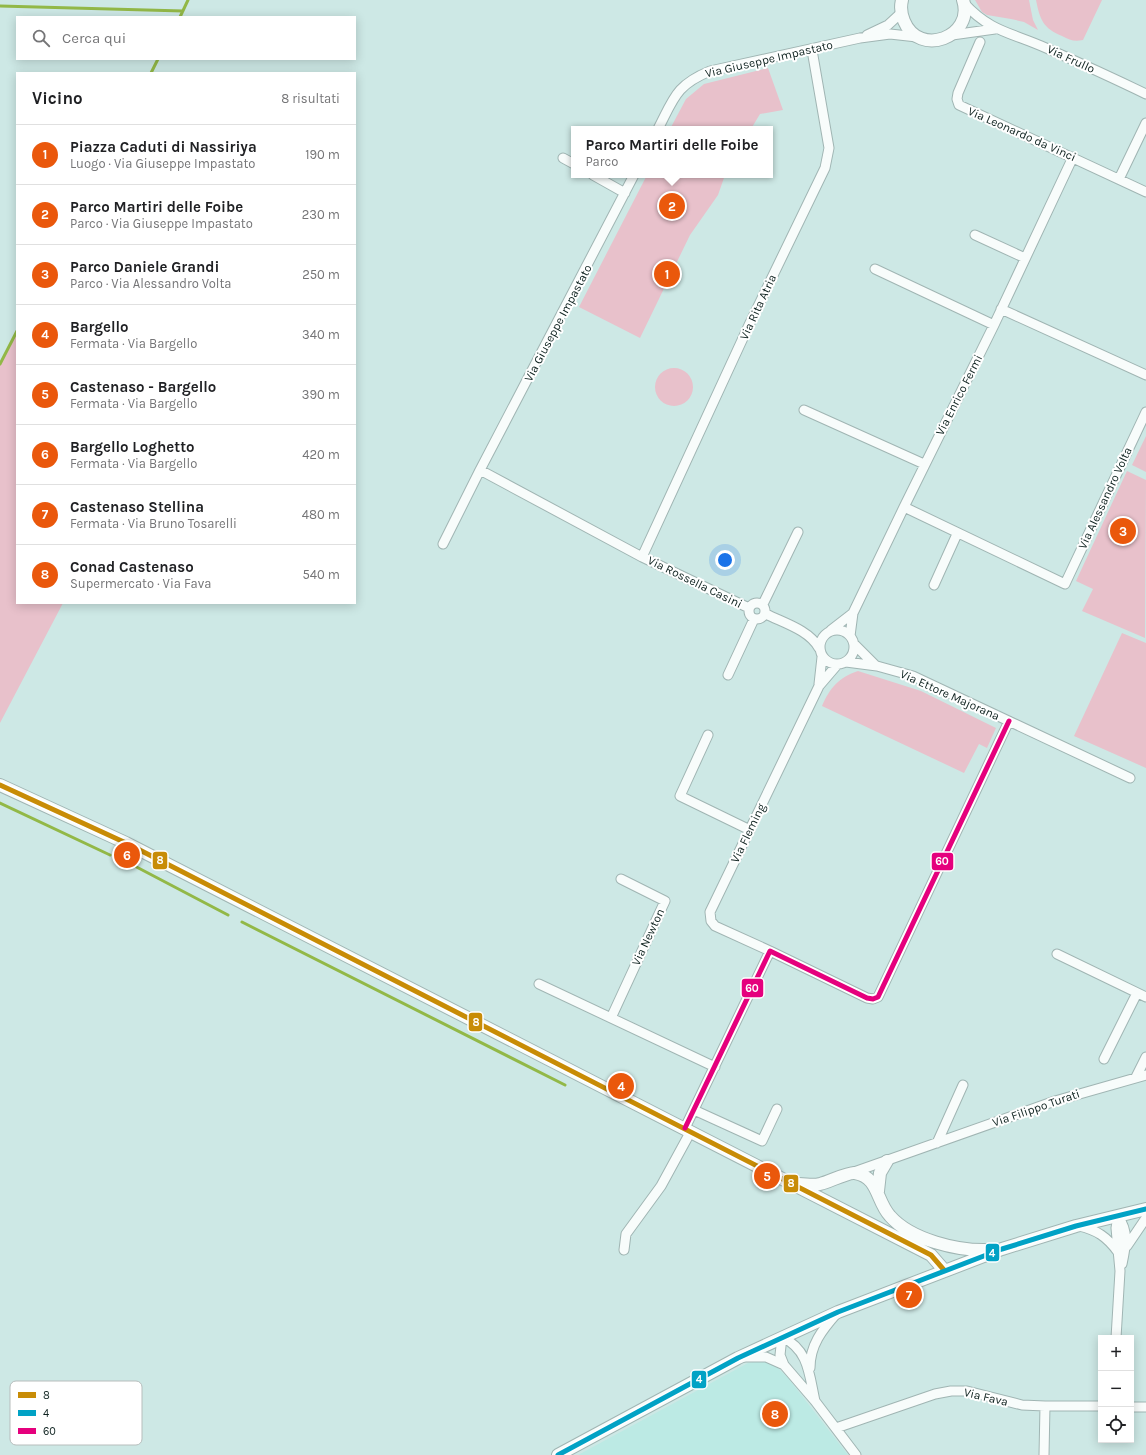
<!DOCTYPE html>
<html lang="it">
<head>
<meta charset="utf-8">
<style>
	:root { --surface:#fff; --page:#f2f2f2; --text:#202124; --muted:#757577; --line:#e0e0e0; --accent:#ea580c }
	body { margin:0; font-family:Karla,sans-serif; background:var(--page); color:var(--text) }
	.controls { position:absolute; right:12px; bottom:12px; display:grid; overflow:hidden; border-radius:0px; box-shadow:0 2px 10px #0003 }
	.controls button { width:36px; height:36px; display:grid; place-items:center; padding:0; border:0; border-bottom:1px solid var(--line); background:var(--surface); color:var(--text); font:20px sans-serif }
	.you { position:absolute; left:725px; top:560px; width:14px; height:14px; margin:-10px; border:3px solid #fff; border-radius:50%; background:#1a73e8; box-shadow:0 0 0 6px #1a73e833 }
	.badge { display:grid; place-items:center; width:26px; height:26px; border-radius:50%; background:var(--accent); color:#fff; font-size:13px; font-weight:700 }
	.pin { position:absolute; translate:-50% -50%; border:2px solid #fff; box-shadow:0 1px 4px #0006 }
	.popup { position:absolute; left:571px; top:126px; width:202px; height:52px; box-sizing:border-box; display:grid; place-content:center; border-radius:0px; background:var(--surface); filter:drop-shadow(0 1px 3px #0005); font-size:13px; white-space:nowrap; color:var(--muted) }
	.popup b { font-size:15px; color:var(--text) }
	.popup::after { content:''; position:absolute; left:50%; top:100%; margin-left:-8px; border:8px solid transparent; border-top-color:var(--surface) }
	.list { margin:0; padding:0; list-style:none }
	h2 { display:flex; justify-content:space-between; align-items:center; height:52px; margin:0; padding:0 16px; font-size:17px }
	h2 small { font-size:13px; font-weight:400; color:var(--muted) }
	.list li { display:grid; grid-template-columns:26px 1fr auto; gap:12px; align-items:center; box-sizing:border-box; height:60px; padding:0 16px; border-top:1px solid var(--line) }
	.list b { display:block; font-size:15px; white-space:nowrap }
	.list p { margin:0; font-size:13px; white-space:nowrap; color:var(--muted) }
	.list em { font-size:13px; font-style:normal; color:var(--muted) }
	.icon { flex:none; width:22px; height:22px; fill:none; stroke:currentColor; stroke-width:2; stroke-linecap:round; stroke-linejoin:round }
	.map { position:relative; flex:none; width:1146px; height:1455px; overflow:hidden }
	.search { position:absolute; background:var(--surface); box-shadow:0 2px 10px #0003; left:16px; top:16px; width:340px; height:44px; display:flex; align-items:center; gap:10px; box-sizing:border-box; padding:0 14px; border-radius:0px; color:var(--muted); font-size:15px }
	.panel { position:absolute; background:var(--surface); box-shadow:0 2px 10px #0003; left:16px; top:72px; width:340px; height:532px; border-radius:0px }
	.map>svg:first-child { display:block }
</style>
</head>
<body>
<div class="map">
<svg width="1146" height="1455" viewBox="0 0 1146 1455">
	<rect width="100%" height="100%" fill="#cde8e5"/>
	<path fill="#bceae4" d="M 759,1361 L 773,1363 L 788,1378 L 848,1455 L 578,1455 L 748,1363 Z"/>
	<path fill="#e8c1cb" d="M 975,0 L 1029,0 L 1033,20 L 1038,30 L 1024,22 L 1011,19 L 987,15 L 982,12 Z
		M 1036,0 L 1102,0 L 1083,40 C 1074,42 1070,40 1062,36 C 1043,28 1040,20 1036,0 Z
		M 768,68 L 783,110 L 760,114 L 751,129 L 670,129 L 686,99 L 704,84 Z
		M 647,175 L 725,175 L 718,195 L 690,235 L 640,338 L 579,307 Z
		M 17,332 L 17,603 L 63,603 L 0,723 L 0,365 Z
		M655 387a19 19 0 1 1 38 0a19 19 0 1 1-38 0Z
		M 1146,436 L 1146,472 L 1132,465 Z
		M 1127,471 L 1146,480 L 1145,638 L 1082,611 L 1093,589 L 1076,581 Z
		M 1122,633 L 1146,643 L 1146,768 L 1074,736 Z
		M 858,671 L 921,691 L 996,728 L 987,748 L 979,744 L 964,773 L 822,706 C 830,688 839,677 858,671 Z"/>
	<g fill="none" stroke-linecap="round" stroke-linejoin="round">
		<path stroke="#92b847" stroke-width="3" d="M 0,6 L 183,11
			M 180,17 L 188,0
			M 151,73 L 158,59
			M 0,364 L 17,331
			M 0,803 L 110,855
			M 127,862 L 228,915
			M 242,922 L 565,1085"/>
		<g stroke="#a0b5b3" stroke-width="11">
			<path id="street" d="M 964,3 C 990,32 1013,33 1046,48 C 1080,63 1113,78 1146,94
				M 867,35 L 888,25 L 901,13
				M 952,35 L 995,29
				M 980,42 L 958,93 L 957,99 L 959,105 L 1146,192
				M 658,129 C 674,98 676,85 710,71 L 860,38 L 890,34 L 917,37
				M 1073,157 L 994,325 L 904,507 L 1065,584 L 1146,412
				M 563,158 L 574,164
				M 593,175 L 625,193
				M 1119,179 L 1146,123
				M 975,235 L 1025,258
				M 875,269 L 994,325
				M 1001,309 L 1146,375
				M 804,410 L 924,464
				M 480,470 L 634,175
				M 443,544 L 480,470 L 642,557 L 749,608
				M 642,557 L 749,325 L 825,168 L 829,148 L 812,50
				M 934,585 L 957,534
				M749 611a8 8 0 1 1 16 0a8 8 0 1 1-16 0Z
				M 763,604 L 798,532
				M 766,614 C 784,623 809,630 819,648
				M820 647a17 17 0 1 1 34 0a17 17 0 1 1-34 0Z
				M 831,630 L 853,613 L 904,507
				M 850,636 L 853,613
				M 854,644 L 875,665
				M 846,662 L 877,666 L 913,676 L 1130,778
				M 728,675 L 754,619
				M 819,684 L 822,657
				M 708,735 L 680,796 L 750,830
				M 770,951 L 715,926 L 711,921 L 710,912 L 819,686 L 837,665
				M 1057,954 L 1146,997
				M 539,984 L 715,1067
				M 611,1018 L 665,901 L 621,879
				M 1104,1059 L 1137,993
				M 1136,1077 L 1146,1057
				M 694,1110 L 762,1141 L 777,1109
				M 685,1128 L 770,951 L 867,998 L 873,999 L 878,997 L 1009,721
				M 937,1143 L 963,1085
				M 854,1172 L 1055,1101 L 1146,1075
				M 1118,1216 C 1129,1232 1126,1245 1122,1264
				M 1079,1226 C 1097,1230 1107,1237 1118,1252
				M 1127,1246 L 1146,1218
				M 624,1250 L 626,1234 L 661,1186 L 691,1131
				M 1116,1338 L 1120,1271 L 1116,1228 L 1118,1216
				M 745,1357 L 766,1357 L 784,1365
				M 810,1368 C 810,1345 822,1330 837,1313
				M 815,1401 C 809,1374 809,1350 782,1337 L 780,1355 L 784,1365 L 815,1401 L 856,1455
				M 1045,1406 L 1101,1406
				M 1131,1407 L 1146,1407
				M 836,1428 L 935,1394 L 951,1391 L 967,1391 L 1022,1405 L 1045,1406 L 1044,1455"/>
		</g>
		<g stroke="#a0b5b3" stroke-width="14">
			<path id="secondary" d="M 902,0 C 900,8 901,14 904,21 C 919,58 975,37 963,0
				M 0,785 L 126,843 L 931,1255 L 944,1270
				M 799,1184 C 806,1184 813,1186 820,1184 C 829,1182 848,1172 855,1173 C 879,1177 876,1201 890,1216 C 911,1240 958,1251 988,1250
				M 878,1191 L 880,1173 L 887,1161
				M 558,1455 L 738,1358 L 838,1312 L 1002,1249 L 1076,1226 L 1146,1209"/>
		</g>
		<use href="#street" stroke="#f8fcfb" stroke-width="9"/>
		<use href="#secondary" stroke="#f8fcfb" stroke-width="12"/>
		<g stroke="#fff" stroke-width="8">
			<path id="bus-1" d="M 0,785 L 126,843 L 931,1255 L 944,1270"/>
		</g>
		<g stroke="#fff" stroke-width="8">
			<path id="bus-2" d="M 558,1455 L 738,1358 L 838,1312 L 1002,1249 L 1076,1226 L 1146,1209"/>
		</g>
		<g stroke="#fff" stroke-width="8">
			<path id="bus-3" d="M 685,1128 L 770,951 L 867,998 L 873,999 L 878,997 L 1009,721"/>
		</g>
		<use href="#bus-1" stroke="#c88c06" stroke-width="5"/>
		<use href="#bus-2" stroke="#01a2c5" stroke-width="5"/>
		<use href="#bus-3" stroke="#e5007d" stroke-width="5"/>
	</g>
	<g text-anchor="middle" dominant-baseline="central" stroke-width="4" stroke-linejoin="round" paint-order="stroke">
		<g font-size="12" fill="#0e221f" stroke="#fff">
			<text transform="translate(769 59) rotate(-13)">Via Giuseppe Impastato</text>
			<text transform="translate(1071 59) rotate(25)">Via Frullo</text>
			<text transform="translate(1022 134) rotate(24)">Via Leonardo da Vinci</text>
			<text transform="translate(758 307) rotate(-65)">Via Rita Atria</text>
			<text transform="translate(558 323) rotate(-62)">Via Giuseppe Impastato</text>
			<text transform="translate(959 395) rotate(-63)">Via Enrico Fermi</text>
			<text transform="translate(1105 498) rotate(-65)">Via Alessandro Volta</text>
			<text transform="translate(695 582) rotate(26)">Via Rossella Casini</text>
			<text transform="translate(950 695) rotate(24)">Via Ettore Majorana</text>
			<text transform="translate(748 833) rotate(-64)">Via Fleming</text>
			<text transform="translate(648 937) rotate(-65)">Via Newton</text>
			<text transform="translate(1036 1108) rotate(-19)">Via Filippo Turati</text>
			<text transform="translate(986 1397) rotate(13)">Via Fava</text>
		</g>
	</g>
	<rect x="10" y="1381" width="132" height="64" rx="6" fill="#fff" stroke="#b7bdbc" stroke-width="1"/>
	<rect x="18" y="1392" width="18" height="6" fill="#c88c06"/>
	<rect x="18" y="1410" width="18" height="6" fill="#01a2c5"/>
	<rect x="18" y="1428" width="18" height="6" fill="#e5007d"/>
	<g font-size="11" fill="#0e221f">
		<text x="43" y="1399">8</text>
		<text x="43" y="1417">4</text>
		<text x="43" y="1435">60</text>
	</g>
	<g stroke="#fff" stroke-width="1.5">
		<rect x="152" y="851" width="16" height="19" rx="4" fill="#c88c06"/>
		<rect x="931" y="852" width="23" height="19" rx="4" fill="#e5007d"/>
		<rect x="741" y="978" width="23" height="20" rx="4" fill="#e5007d"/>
		<rect x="468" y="1012" width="15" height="20" rx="4" fill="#c88c06"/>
		<rect x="783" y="1174" width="16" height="19" rx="4" fill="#c88c06"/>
		<rect x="985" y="1243" width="15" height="19" rx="4" fill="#01a2c5"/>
		<rect x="691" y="1370" width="16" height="19" rx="4" fill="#01a2c5"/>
	</g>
	<g font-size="11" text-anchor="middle" font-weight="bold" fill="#fff">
		<text x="160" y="864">8</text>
		<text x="942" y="865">60</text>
		<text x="752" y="992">60</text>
		<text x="476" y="1026">8</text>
		<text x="791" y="1187">8</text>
		<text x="992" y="1257">4</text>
		<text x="699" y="1383">4</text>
	</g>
</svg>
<div class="controls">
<button>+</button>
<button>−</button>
<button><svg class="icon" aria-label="locate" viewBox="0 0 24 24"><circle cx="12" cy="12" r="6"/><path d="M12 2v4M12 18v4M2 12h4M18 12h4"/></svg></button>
</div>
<div class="you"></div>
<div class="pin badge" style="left:667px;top:274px">1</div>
<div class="pin badge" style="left:672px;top:206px">2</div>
<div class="popup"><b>Parco Martiri delle Foibe</b>Parco</div>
<div class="pin badge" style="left:1123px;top:531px">3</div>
<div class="pin badge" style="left:621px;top:1086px">4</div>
<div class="pin badge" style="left:767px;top:1176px">5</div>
<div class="pin badge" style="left:127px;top:855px">6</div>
<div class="pin badge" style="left:909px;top:1295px">7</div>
<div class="pin badge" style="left:775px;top:1414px">8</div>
<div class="search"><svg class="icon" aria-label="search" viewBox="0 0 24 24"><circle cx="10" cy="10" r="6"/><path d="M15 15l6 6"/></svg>Cerca qui</div>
<section class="panel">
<h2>Vicino<small>8 risultati</small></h2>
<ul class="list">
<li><span class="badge">1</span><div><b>Piazza Caduti di Nassiriya</b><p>Luogo · Via Giuseppe Impastato</p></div><em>190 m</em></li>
<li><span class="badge">2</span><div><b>Parco Martiri delle Foibe</b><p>Parco · Via Giuseppe Impastato</p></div><em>230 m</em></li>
<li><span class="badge">3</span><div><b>Parco Daniele Grandi</b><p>Parco · Via Alessandro Volta</p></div><em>250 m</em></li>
<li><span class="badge">4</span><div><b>Bargello</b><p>Fermata · Via Bargello</p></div><em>340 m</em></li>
<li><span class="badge">5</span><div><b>Castenaso - Bargello</b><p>Fermata · Via Bargello</p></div><em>390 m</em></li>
<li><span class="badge">6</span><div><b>Bargello Loghetto</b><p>Fermata · Via Bargello</p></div><em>420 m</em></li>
<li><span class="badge">7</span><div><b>Castenaso Stellina</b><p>Fermata · Via Bruno Tosarelli</p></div><em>480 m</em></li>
<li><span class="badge">8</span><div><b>Conad Castenaso</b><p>Supermercato · Via Fava</p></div><em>540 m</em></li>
</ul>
</section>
</div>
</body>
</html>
